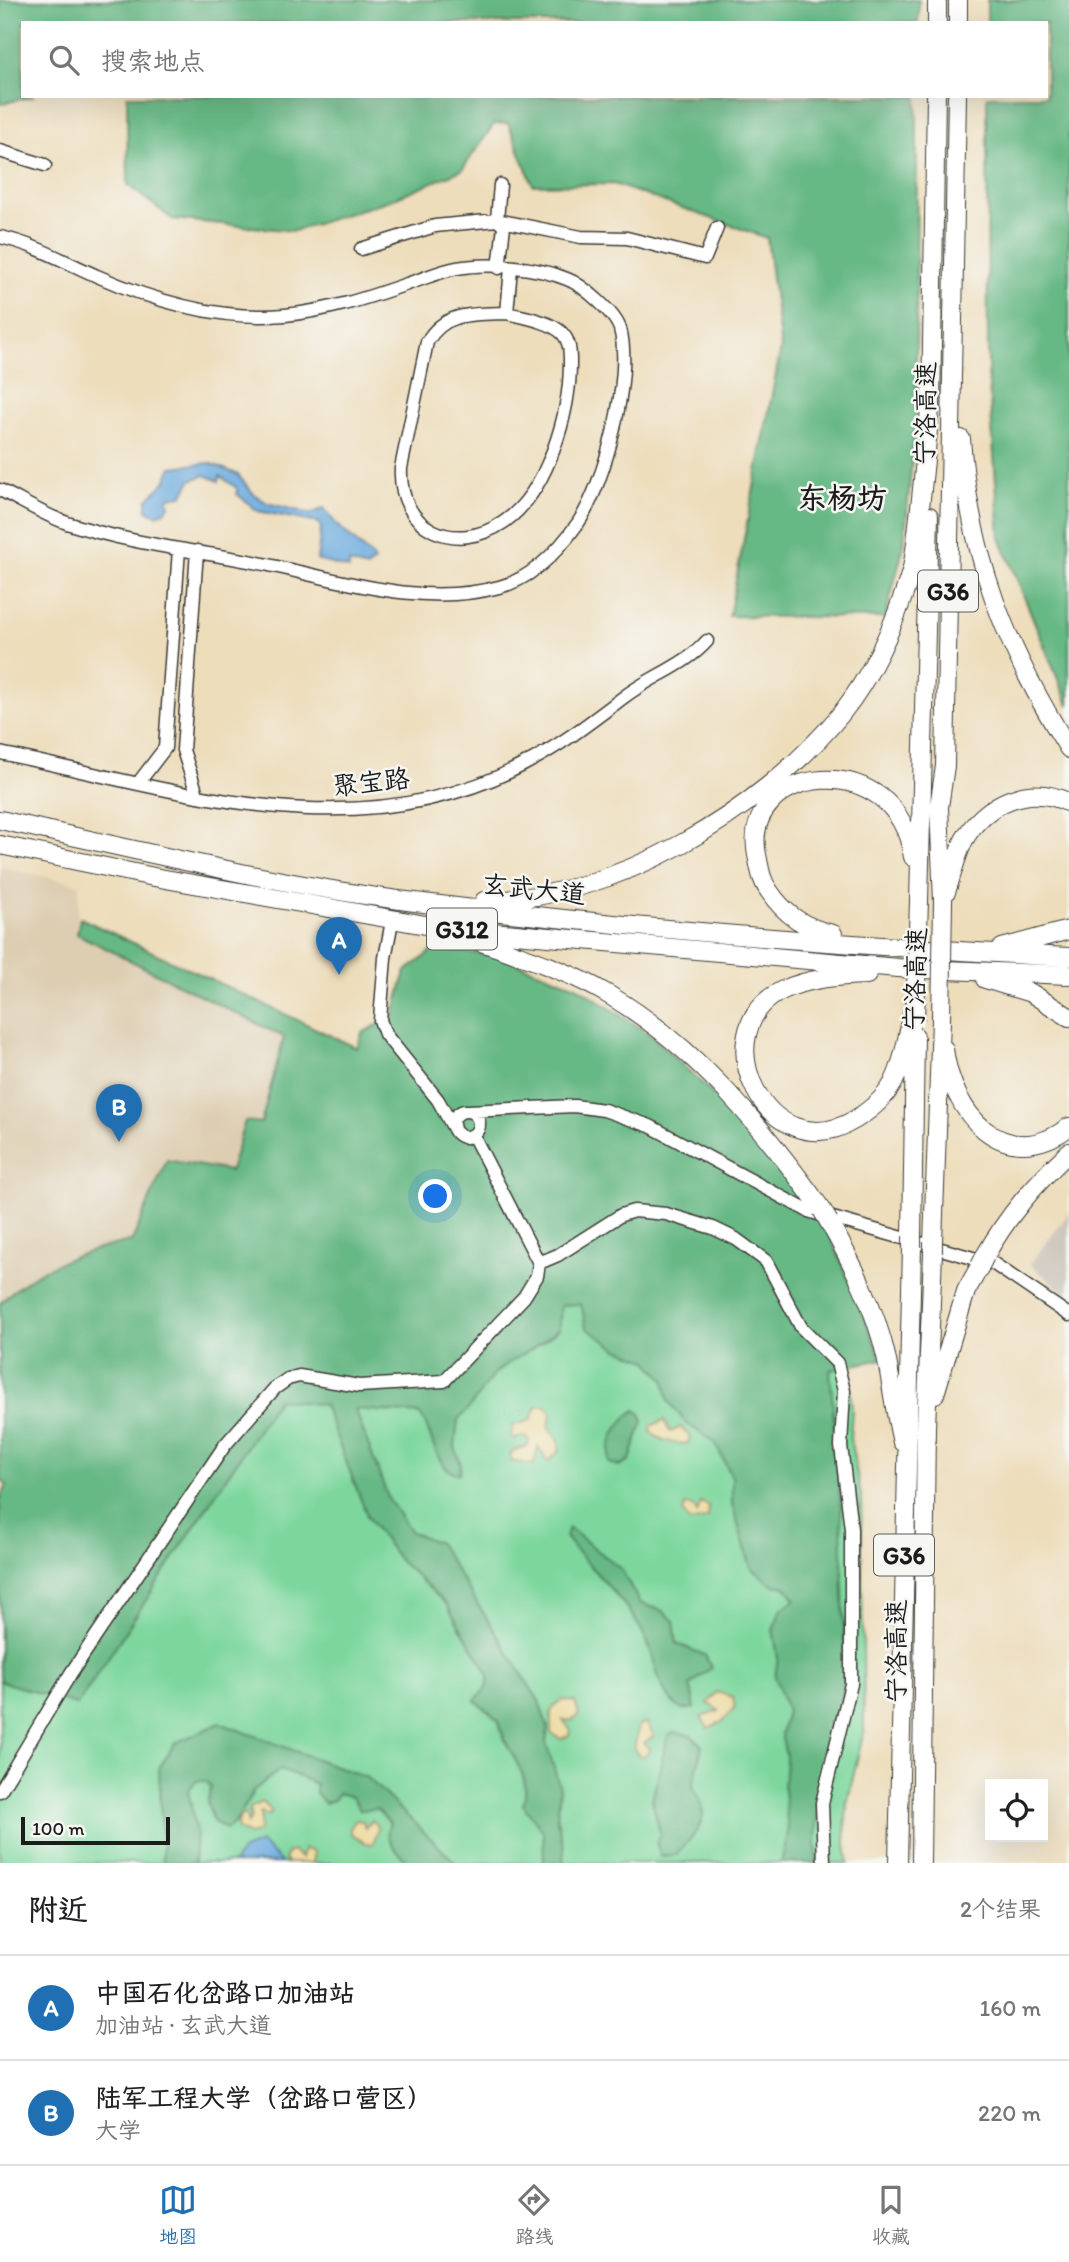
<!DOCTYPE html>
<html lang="zh">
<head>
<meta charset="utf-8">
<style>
	:root { --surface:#fff; --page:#f2f2f2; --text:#202124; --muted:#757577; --line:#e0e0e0; --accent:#1f6fb2 }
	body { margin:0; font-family:Itim,"LXGW WenKai TC",sans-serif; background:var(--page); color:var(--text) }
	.controls { position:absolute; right:21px; bottom:21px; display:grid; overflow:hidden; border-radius:0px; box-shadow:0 7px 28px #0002 }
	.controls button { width:63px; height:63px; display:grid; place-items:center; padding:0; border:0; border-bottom:2px solid var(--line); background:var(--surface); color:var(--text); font:35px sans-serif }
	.scale { position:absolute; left:21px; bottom:18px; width:149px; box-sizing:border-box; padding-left:7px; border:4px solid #1c1c1c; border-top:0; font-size:19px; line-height:24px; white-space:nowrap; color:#1c1c1c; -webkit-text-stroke:5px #f6f6f2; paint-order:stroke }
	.you { position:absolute; left:436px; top:1197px; width:24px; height:24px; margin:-18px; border:5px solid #fff; border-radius:50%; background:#1a73e8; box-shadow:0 0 0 10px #1a73e833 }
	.badge { display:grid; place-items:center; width:46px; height:46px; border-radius:50%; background:var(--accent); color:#fff; font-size:23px; font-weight:700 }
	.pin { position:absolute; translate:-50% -58px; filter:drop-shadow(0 2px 4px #0008) }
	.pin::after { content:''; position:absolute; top:37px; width:24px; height:21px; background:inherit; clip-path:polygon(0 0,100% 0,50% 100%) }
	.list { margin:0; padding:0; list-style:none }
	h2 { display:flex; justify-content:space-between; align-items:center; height:91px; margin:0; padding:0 28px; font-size:30px }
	h2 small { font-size:23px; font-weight:400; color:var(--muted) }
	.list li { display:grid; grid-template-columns:46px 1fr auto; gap:21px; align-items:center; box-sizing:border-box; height:105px; padding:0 28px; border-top:2px solid var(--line) }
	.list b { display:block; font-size:26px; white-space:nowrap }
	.list p { margin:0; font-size:23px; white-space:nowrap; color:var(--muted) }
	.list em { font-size:23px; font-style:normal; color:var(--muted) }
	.icon { flex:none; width:38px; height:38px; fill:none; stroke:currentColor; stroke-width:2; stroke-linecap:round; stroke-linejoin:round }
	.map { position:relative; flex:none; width:1069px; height:1863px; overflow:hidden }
	.search { position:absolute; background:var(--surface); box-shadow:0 7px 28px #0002; left:21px; right:21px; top:21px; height:77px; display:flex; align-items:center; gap:18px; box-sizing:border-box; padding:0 24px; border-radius:0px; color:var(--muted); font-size:26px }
	.sheet { height:301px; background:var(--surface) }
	nav { display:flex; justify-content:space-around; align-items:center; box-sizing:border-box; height:98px; border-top:2px solid var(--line); background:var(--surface); font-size:19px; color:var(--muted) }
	nav a { display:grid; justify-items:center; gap:4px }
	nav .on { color:var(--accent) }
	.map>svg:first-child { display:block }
</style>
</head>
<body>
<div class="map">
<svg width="1069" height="1863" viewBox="0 0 1069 1863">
	<rect width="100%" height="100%" fill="#f6f6f2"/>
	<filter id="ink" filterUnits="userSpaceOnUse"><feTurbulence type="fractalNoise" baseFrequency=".0143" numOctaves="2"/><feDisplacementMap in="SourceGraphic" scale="14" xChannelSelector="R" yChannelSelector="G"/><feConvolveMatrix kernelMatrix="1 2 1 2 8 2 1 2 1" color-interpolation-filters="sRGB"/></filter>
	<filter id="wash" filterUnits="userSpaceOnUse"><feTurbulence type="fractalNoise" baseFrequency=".00686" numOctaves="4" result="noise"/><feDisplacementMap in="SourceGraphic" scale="28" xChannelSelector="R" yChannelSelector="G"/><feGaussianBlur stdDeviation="1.57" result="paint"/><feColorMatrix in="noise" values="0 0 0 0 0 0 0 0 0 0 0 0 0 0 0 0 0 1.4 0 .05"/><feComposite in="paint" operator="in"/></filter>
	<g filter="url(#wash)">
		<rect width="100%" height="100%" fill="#edddbb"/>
		<path fill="#ddceb1" d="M 0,867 L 79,884 L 77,934 L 285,1037 L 261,1123 L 245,1121 L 230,1171 L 167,1160 L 132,1242 L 0,1370 Z"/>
		<path fill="#c9c3b8" d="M 1069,1213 L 1069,1297 L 1030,1264 Z"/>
		<path fill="#7dd79d" stroke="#4c7a5c" stroke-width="2" d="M 496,1281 L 840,1294 L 852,1409 L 850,1438 L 861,1495 L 864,1730 L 847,1803 L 845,1833 L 848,1863 L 0,1863 L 0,1648 L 233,1365 Z"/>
		<path fill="#66b884" stroke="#416a50" stroke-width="2" d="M 0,0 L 919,0 L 918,23 L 23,23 L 23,96 L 34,96 L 0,104 Z
			M 987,0 L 1069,0 L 1069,706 L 1000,538 L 988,372 L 987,96 L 1046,96 L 1046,23 L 987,23 Z
			M 127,96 L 917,96 L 916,415 L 904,545 L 885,618 L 729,616 L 781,348 L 767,238 L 614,184 L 533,185 L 508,123 L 494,124 L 462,170 L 387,201 L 294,231 L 172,219 L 128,185 Z
			M 80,918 L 357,1048 L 362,1033 L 393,1017 L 406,971 L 435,949 L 496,955 L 576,986 L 651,1035 L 759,1138 L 830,1235 L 882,1359 L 830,1370 L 841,1512 L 845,1670 C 841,1736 810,1796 817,1863 L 781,1863 L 788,1833 L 784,1789 L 786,1756 L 781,1734 L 787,1711 L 775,1677 L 778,1658 L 773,1629 L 781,1610 L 795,1599 L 786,1587 L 773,1585 L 751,1568 L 732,1504 L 732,1477 L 715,1443 L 686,1423 L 669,1402 L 664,1379 L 647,1360 L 618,1349 L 586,1328 L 581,1304 L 561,1305 L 559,1329 C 540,1346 520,1355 500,1369 C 483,1382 476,1406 458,1419 L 455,1447 L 461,1465 L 460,1473 C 436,1476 432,1429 420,1414 L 355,1409 L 389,1500 L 411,1532 L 439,1543 L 539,1701 L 548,1728 L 546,1742 L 560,1788 L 557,1820 L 564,1847 L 563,1863 L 544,1863 L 543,1831 L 523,1805 C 534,1772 504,1753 499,1721 L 475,1700 L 487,1687 L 489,1675 L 446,1604 L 400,1561 L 368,1518 L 324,1405 L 278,1399 L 77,1705 L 0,1681 L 0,1500 L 7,1485 L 0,1480 L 0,1303 C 38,1265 81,1252 132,1241 L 167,1160 L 230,1171 L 245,1121 L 261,1123 L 284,1037 L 77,934 Z
			M 635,1410 L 641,1414 L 643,1421 L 630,1460 L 619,1466 L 609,1463 C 607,1441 617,1424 635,1410 Z
			M 569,1528 L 621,1569 L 640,1603 L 663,1611 L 674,1621 L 677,1644 L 705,1655 L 711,1668 L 690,1685 L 695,1708 L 682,1710 C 657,1692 659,1671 648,1644 C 631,1602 592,1573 565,1537 Z
			M 220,1723 L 368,1778 L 456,1863 L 407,1863 C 399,1850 381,1841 390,1823 L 377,1809 L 360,1810 L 352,1797 L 339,1793 L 334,1800 L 325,1803 L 316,1794 L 316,1784 L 281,1769 L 254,1790 L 236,1821 L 227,1829 L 214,1822 L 207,1803 L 211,1786 L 205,1781 L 196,1781 L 188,1790 L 196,1832 L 194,1863 L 163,1863 L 159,1768 L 175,1743 Z
			M 675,1732 L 691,1735 L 702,1746 L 693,1787 C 714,1817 698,1831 676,1855 L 661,1856 L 656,1843 L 660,1833 L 652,1800 L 668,1735 Z"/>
		<path fill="#eeda9e" stroke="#857b5d" stroke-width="2" d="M 537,1406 L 547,1406 L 551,1413 L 549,1428 L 559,1441 L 559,1451 L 548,1462 L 538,1447 L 534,1465 L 511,1461 L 511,1452 L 527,1446 L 530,1440 L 523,1436 L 514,1439 L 511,1436 L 513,1426 L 531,1420 Z
			M 664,1420 L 670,1432 L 681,1427 L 690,1437 L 688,1443 C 679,1446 658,1440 651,1432 L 651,1426 Z
			M 701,1502 L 709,1506 L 708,1518 L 690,1522 L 683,1513 L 685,1505 L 693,1506 L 697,1513 Z
			M 717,1692 L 733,1697 L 735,1708 L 722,1722 L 708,1728 L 701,1717 L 719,1711 L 708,1703 Z
			M 562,1700 L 575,1702 L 579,1714 L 572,1721 L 563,1720 L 570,1729 L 569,1735 L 561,1739 L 551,1733 C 552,1717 546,1710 562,1700 Z
			M 647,1723 L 654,1736 L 644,1743 L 649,1748 L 648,1753 L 641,1757 L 634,1750 L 639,1725 Z
			M 263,1802 L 272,1812 L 268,1816 L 261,1812 L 259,1832 L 250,1835 L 239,1830 L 237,1826 L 240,1816 L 245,1814 L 248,1823 L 251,1817 L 249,1808 Z
			M 356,1820 L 363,1821 L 365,1828 L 372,1820 L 378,1828 L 373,1844 L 365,1843 L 351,1833 L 350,1828 Z
			M 304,1849 L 314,1852 L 312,1863 L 289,1863 L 285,1859 L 287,1853 L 293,1851 L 301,1858 Z"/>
		<path fill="#6baade" stroke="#44637d" stroke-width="2" d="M 210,463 L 237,474 L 253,493 L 267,503 L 311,514 L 324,508 L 336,524 L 371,556 L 374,561 L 367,568 L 349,563 L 349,569 L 317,560 L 321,528 L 319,523 L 258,511 L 237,494 L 237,488 L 220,476 L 219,481 L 205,475 L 191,480 L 182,496 L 169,497 L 167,501 L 170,504 L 165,512 L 156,515 L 147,510 L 147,500 L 165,482 L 172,467 Z
			M 261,1843 L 282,1863 L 233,1863 L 243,1850 Z"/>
	</g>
	<g filter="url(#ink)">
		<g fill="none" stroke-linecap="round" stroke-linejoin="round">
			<g stroke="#3b3934" stroke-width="15">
				<path id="minor" d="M 0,151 L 45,165
					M 0,237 C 34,244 65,262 97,276 C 154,301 221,321 285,315 C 327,311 367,298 407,284 C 423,279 440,271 457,268 C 489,262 537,267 567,279 C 583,285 615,313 620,329 C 633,375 605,484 578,523 C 559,550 532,579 499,587 C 421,608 340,580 264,564 C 198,551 131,544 67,523 C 44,515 22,501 0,490
					M 361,249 L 435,226 L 497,220 L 581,237 L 627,238 L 705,258 L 717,228
					M 499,268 L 504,226 L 497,220 L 500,185
					M 507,313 C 523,317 550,321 562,333 C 570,341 570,352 570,363 C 570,412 548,492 504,522 C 455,555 398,530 401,468 L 427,342 C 444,311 475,314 507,313 L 511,268
					M 0,753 C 173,789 354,853 523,765 C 560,746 591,722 624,697 C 650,677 686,665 707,641
					M 139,782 L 165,748 L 179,549
					M 197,794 L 183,750 L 197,551
					M 392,921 L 385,958 L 380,1020 L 385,1034 L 438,1100 L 454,1129
					M 468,1111 L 574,1106 L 604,1110 L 650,1126 L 808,1211 L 994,1264 L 1069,1315
					M453 1124a13 13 0 1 1 26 0a13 13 0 1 1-26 0Z
					M 539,1263 L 558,1255 L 621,1215 L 634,1211 L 666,1214 L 713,1228 L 736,1239 L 766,1261 L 801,1327 L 837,1363 L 844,1391 L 841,1446 L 851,1529 L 851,1684 L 822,1803 L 824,1863
					M 0,1791 L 71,1673 L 225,1445 L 275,1388 L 288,1379 L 299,1376 L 359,1386 L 444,1381 L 524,1297 L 537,1276 L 539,1263 L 473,1135"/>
			</g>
			<g stroke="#3b3934" stroke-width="20">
				<path id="highway" d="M 937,23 L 937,0
					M 958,23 L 958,0
					M 931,407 L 936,96
					M 961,439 C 970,557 1006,649 1069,749
					M 0,820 C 137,850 276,885 415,902 C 632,929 850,946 1069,957
					M 0,845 L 154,877 L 437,927 L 898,968 L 1069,975
					M 946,892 C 952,875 956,856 964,840 C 984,804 1029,782 1069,803
					M 484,901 C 615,899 759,814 841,714 C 873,674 896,621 911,572 C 915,557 916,540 918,525 C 923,483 927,440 931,398
					M 919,901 L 929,516
					M 943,902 L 939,807 L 945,766 L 957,96
					M 833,934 C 805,928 785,915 769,891 C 761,880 760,869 757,855 C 739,766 896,743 913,857
					M 460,935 C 510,952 564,968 609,995 C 696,1046 764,1129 822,1210
					M 1002,948 L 1069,930
					M 867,975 C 840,976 809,978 783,990 C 700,1030 768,1173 856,1119 C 872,1109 889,1094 896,1077 C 906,1054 909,1028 914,1004
					M 985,979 L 1031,993 L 1069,1017
					M 944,1049 C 952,1113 1003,1175 1069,1127
					M 829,1222 C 853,1264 875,1308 886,1356 C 892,1385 895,1414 902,1442
					M 912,1236 L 915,1036
					M 933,1242 L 941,1020
					M 985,1256 C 1008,1215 1035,1184 1069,1152
					M 935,1394 L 966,1291 L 980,1266
					M 898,1863 L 912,1247
					M 921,1863 L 926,1428 L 933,1253"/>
			</g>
			<use href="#minor" stroke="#fff" stroke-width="12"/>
			<use href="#highway" stroke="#fff" stroke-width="18"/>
			<g stroke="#3b3934" stroke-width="20" stroke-linecap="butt">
				<path id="highway-bridge" d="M 915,1019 L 919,901
					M 941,1020 L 943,902
					M 822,1210 L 829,1222
					M 912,1247 L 912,1236
					M 933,1253 L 933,1242
					M 980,1266 L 985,1256"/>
			</g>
			<use href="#highway-bridge" stroke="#fff" stroke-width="18"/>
		</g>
	</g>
	<g text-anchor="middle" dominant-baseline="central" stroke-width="5" stroke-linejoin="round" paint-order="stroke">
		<g fill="#f6f6f2" stroke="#5d5d5c" stroke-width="2">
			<rect x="918" y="570.5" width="60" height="41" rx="5"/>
			<rect x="427" y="908.5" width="70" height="41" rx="5"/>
			<rect x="874" y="1534.5" width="60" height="41" rx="5"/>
		</g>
		<g font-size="24" font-weight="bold" fill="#1c1c1c">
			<text x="948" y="591">G36</text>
			<text x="462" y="929">G312</text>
			<text x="904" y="1555">G36</text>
		</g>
		<g font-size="26" fill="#1c1c1c" stroke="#f6f6f2">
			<text transform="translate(925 413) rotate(-89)">宁洛高速</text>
			<text transform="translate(371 782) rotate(-6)">聚宝路</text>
			<text transform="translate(534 889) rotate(6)">玄武大道</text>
			<text transform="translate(915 979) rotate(-88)">宁洛高速</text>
			<text transform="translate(896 1651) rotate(-90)">宁洛高速</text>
		</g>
		<g font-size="30" font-weight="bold" fill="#1c1c1c" stroke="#f6f6f2">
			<text x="842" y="497">东杨坊</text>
		</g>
	</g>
</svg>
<div class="controls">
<button><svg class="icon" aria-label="locate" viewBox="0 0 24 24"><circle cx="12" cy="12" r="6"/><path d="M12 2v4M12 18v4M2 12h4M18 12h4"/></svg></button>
</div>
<div class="scale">100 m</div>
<div class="you"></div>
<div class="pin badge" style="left:339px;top:975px">A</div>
<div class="pin badge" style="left:119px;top:1142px">B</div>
<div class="search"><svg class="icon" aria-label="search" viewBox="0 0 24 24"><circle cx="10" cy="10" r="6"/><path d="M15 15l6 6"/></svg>搜索地点</div>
</div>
<section class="sheet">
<h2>附近<small>2个结果</small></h2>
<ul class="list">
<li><span class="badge">A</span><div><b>中国石化岔路口加油站</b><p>加油站 · 玄武大道</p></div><em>160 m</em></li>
<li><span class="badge">B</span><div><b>陆军工程大学（岔路口营区）</b><p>大学</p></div><em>220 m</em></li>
</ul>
</section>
<nav>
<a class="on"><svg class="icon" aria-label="map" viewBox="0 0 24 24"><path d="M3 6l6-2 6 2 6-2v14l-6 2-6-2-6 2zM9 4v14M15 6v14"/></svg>地图</a>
<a><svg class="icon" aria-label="directions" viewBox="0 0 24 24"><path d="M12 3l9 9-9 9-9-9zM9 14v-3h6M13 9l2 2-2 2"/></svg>路线</a>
<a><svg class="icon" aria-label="saved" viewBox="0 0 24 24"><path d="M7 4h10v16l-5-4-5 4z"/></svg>收藏</a>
</nav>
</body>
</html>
